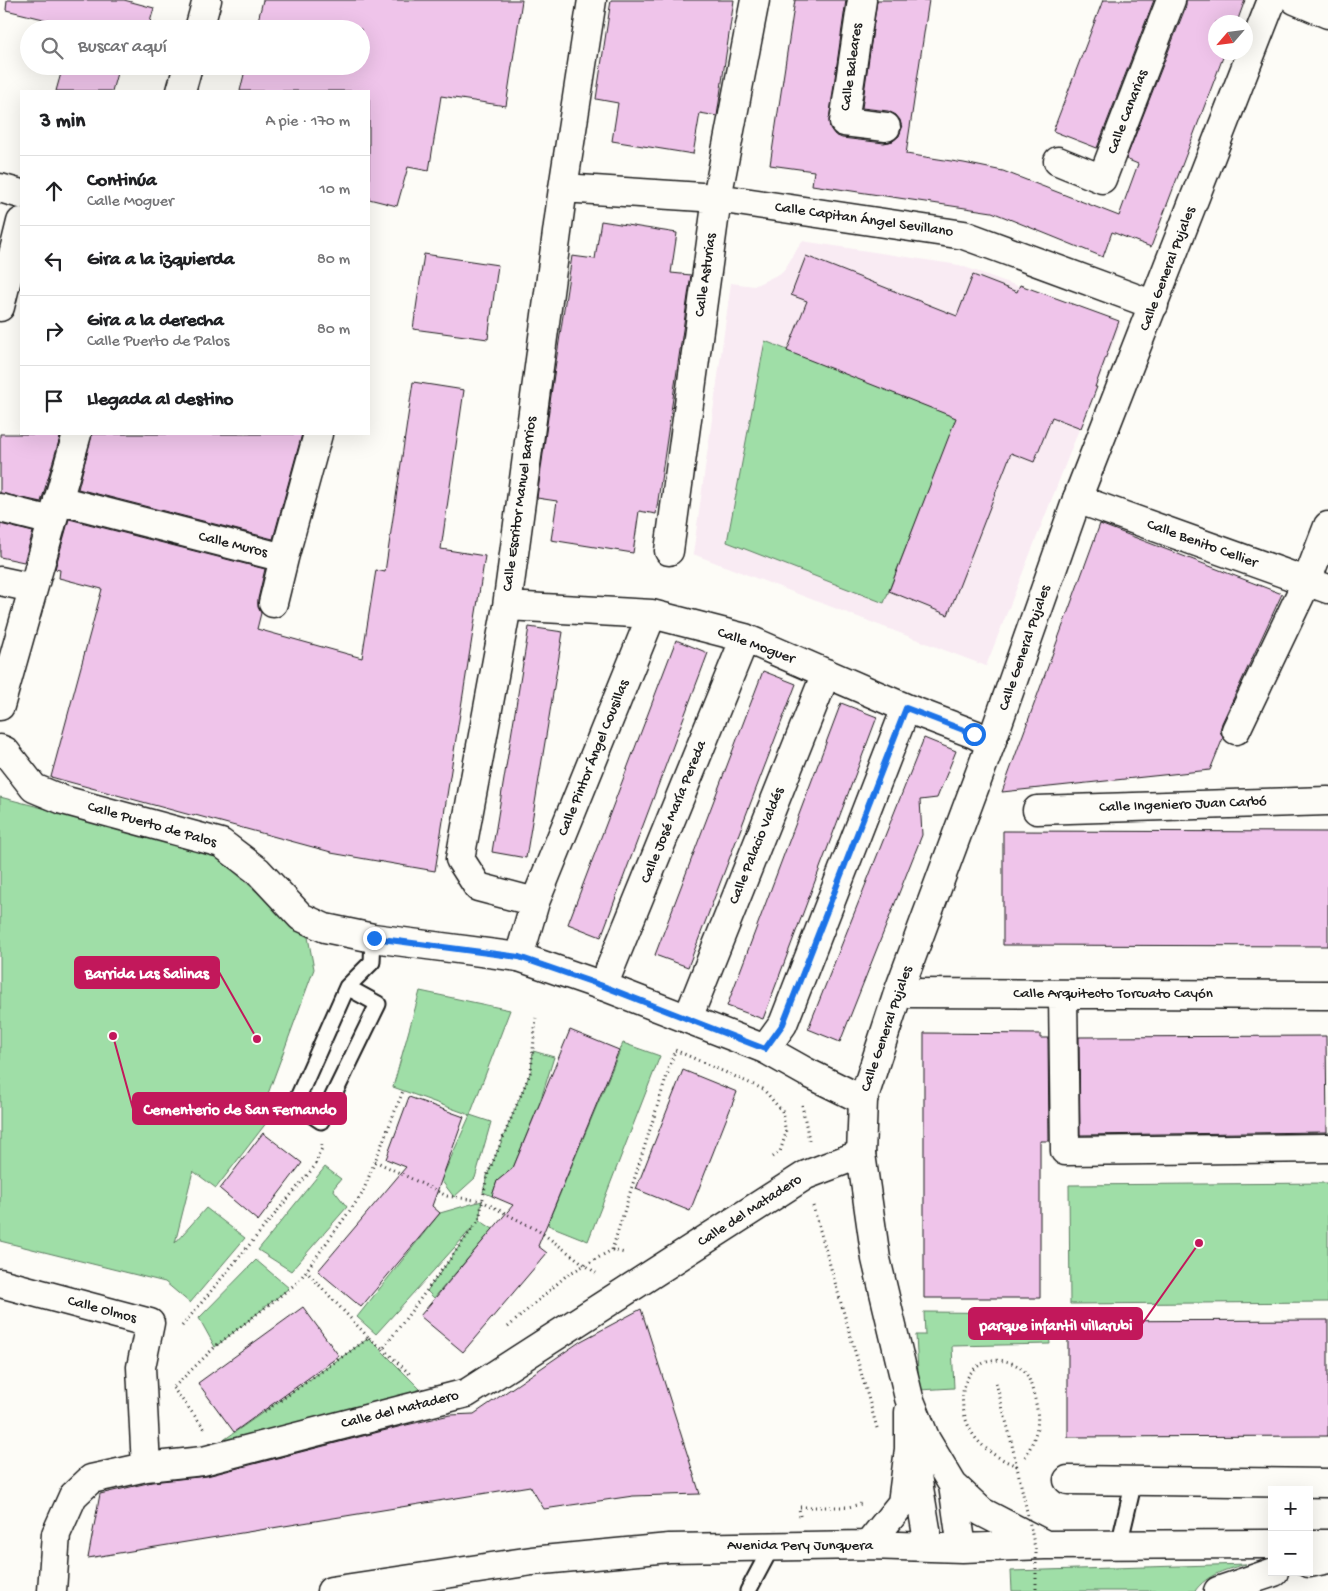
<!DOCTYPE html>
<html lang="es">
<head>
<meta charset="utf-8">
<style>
	:root { --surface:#fff; --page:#f6f6f6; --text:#202124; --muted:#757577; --line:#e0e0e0 }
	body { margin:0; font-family:"Gochi Hand",sans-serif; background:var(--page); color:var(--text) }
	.controls { position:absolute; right:15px; bottom:15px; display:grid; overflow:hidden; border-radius:0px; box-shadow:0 5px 20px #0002 }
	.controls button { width:45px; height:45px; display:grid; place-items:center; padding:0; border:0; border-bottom:1px solid var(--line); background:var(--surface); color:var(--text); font:25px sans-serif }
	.compass { position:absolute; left:1208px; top:15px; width:45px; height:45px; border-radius:50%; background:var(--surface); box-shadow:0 5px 20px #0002; rotate:242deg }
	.stop { position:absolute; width:15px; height:15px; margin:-11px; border:4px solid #1a73e8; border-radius:50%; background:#fff }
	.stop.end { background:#1a73e8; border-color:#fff; box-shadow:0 1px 5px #0008 }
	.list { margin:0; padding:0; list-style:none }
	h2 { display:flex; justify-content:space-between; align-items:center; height:65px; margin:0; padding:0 20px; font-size:21px }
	h2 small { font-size:16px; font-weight:400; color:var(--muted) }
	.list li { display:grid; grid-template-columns:32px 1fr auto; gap:15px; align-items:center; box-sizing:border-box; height:70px; padding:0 20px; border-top:1px solid var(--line) }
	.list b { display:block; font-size:19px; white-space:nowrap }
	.list p { margin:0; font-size:16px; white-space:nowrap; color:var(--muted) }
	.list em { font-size:16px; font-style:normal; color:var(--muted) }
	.icon { flex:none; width:28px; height:28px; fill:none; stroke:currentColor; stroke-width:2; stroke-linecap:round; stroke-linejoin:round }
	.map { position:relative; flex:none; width:1328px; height:1591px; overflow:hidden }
	.search { position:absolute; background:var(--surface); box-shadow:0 5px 20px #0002; left:20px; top:20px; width:350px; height:55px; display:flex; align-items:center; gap:12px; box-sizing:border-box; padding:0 18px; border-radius:28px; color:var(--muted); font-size:19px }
	.panel { position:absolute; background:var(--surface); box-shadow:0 5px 20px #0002; left:20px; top:90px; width:350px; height:345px; border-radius:0px }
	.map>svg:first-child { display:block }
</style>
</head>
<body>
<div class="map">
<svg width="1328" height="1591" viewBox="0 0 1328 1591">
	<rect width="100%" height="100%" fill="#fdfcf7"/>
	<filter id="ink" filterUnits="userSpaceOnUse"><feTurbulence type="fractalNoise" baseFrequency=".02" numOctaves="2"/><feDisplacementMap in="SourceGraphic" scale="10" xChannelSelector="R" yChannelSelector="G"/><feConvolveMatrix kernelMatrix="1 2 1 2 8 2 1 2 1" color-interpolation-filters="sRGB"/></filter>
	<g filter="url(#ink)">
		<path fill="#f9ebf3" d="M 802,241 L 959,265 L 1121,323 L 986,666 L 693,554 L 731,283 L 754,286 L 783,272 Z"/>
		<path fill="#9fdea7" stroke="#5e7d62" d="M 765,341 L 957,418 L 884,603 L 727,542 Z
			M 0,797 L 194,847 L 214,854 L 308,937 L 314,969 L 262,1110 L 267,1122 L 216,1188 L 193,1171 L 175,1243 L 206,1208 L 245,1238 L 190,1303 L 165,1282 L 0,1241 Z
			M 420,991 L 510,1010 L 470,1115 L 491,1122 L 475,1178 L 454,1197 L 441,1180 L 470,1115 L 393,1087 Z
			M 623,1043 L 660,1056 L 588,1241 L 548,1225 L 549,1220 Z
			M 533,1051 L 554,1057 L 540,1102 L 513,1168 L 497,1181 L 492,1196 L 483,1192 L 487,1176 L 531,1071 Z
			M 325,1167 L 341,1179 L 333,1189 L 347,1207 L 291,1271 L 258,1250 Z
			M 1328,1183 L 1328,1302 L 1070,1304 L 1069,1185 Z
			M 482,1201 L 479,1220 L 493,1229 L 434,1298 L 427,1291 L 474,1226 L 376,1334 L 357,1317 L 440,1213 Z
			M 256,1260 L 289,1288 L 215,1347 L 199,1318 Z
			M 924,1312 L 1047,1313 L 1050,1344 L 952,1346 L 954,1388 L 919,1390 L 916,1335 L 925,1335 Z
			M 369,1338 L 421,1390 L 324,1423 L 218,1444 Z
			M 1246,1564 C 1228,1569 1207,1574 1195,1591 L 1012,1591 L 1011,1571 Z"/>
		<path fill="#efc4ea" stroke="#1c1c1c" d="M 7,0 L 124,0 L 154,8 L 150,22 L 166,26 L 165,29 L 59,29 L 60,23 L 6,10 Z
			M 263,0 L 522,0 L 506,106 L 441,96 L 429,171 L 408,167 L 397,206 L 369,199 L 369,91 L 240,91 L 246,66 L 361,66 L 361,29 L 256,29 Z
			M 611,0 L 734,0 L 717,116 L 700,113 L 693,154 L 612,141 L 618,103 L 596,99 Z
			M 795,0 L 846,0 L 829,120 L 830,128 L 835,135 L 842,138 L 884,143 L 893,141 L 899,136 L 902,128 L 900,120 L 896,115 L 888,111 L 862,108 L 877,0 L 929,0 L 906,154 L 964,163 L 1003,171 L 1119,216 L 1138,164 L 1126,159 L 1186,6 L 1186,0 L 1245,0 L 1237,22 L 1216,22 L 1216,52 L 1225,52 L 1151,247 L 1112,232 L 1103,257 L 992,212 L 812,185 L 814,171 L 770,165 Z
			M 1103,0 L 1154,0 L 1097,148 L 1053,131 Z
			M 63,66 L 119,66 L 112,91 L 56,91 Z
			M 601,221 L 677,233 L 671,273 L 691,275 L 656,514 L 639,511 L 633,553 L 551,540 L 557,501 L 537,498 L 552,388 L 572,256 L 595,259 Z
			M 424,254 L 498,265 L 488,339 L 413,329 Z
			M 806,256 L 957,316 L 973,275 L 1017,292 L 1020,285 L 1119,321 L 1095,387 L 1097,387 L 1081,428 L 1052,417 L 1034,462 L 1011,453 L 948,615 L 889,591 L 956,418 L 787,351 L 807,301 L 791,295 Z
			M 413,382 L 464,390 L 441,549 L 485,556 L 435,871 L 331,853 L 331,852 L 195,815 L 194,816 L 51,777 L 102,589 L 59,578 L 60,570 L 55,569 L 69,519 L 265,569 L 258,599 L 258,607 L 261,613 L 257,629 L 362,658 L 376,570 L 385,572 Z
			M 0,434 L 61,434 L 41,502 L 0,493 Z
			M 92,434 L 302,434 L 273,539 L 78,489 Z
			M 0,524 L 33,532 L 24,562 L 0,557 Z
			M 1100,524 L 1282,594 L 1222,723 L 1220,731 L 1223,738 L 1210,770 L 1002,792 Z
			M 529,627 L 563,632 L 526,858 L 492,852 Z
			M 676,640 L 708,653 L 601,937 L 568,924 Z
			M 763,671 L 796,684 L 688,967 L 655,955 Z
			M 841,703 L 877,717 L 763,1019 L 727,1006 Z
			M 924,738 L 956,751 L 937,798 L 920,800 L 922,835 L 840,1042 L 808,1029 Z
			M 1003,831 L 1328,832 L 1328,946 L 1003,945 Z
			M 570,1030 L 619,1050 L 538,1246 L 547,1253 L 463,1352 L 420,1316 L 513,1205 L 492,1196 L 497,1181 L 513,1168 Z
			M 924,1033 L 1040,1034 L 1040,1038 L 1048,1038 L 1049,1141 L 1040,1141 L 1040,1298 L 924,1298 Z
			M 1326,1036 L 1327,1132 L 1080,1135 L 1079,1037 Z
			M 683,1070 L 737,1092 L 690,1211 L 636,1189 Z
			M 409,1097 L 464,1117 L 432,1206 L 440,1213 L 361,1307 L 318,1271 L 406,1167 L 386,1159 Z
			M 263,1133 L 302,1163 L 258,1221 L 220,1189 Z
			M 303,1307 L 339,1356 L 234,1432 L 198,1383 Z
			M 641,1309 L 700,1494 L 633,1496 L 544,1509 L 530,1486 L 88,1558 L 100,1494 L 152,1482 L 207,1476 L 402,1426 L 450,1415 L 474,1414 L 581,1341 Z
			M 1328,1320 L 1328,1436 L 1068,1437 L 1068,1321 Z"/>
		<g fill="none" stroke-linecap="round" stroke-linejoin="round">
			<g stroke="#1c1c1c" stroke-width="19">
				<path id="lane" d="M 347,987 L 378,1004 L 321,1121 L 295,1104 L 347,987 L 372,962 L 373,938
					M 1119,1545 L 1134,1481
					M 748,1591 L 772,1546"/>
			</g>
			<g stroke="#1c1c1c" stroke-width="31">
				<path id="street" d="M 862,0 L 844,122 L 886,127
					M 1295,0 L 1328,14
					M 1058,161 L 1102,179 L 1171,0
					M 0,188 L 21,194
					M 563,188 L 717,198 L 964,235 L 1154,305
					M 0,307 L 21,222
					M 1077,499 L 1328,589
					M 58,500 L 284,558 L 318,434
					M 0,508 L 52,521
					M 669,551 L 717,198 L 755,0
					M 273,603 L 284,558
					M 507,606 L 652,614 L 745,638 L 906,708 L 974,734 L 991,743
					M 1236,730 L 1307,581 L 1328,526
					M 1037,810 L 1328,801
					M 535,902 L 652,614
					M 519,957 L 535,902 L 478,887 L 460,859 L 507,606 L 563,188 L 592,0
					M 603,986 L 745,638
					M 898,993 L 1328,995
					M 1063,994 L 1065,1151 L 1328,1148
					M 688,1018 L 826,673
					M 765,1049 L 783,1024 L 906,708
					M 0,1283 L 150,1323 L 141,1367 L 146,1467
					M 1068,1480 L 1328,1483
					M 52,1591 L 56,1534 L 73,1496 L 91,1479 L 146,1467 L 203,1461 L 467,1393 L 806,1175 L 861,1154"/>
			</g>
			<g stroke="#1c1c1c" stroke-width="31">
				<path id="secondary" d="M 199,29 L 207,0
					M 181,91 L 188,66
					M 0,581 L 33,588
					M 0,706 L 77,434
					M 0,749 L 5,751 L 34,788 L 63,800 L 221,843 L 258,871 L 301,917 L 325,928 L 373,938 L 519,957 L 603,986 L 765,1049 L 806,1072 L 863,1100
					M 915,1464 L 929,1547
					M 953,1485 L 982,1512 L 1044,1544
					M 1309,1544 L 1328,1544
					M 868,1545 L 902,1503 L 909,1449 L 909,1412
					M 962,1548 L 953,1485 L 926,1440 L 909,1398 L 876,1259 L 861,1154 L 863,1100 L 898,993 L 991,743 L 1077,499 L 1272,0
					M 331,1591 L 532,1561 L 669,1548 L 868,1545 L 962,1548 L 1045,1545 L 1272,1544"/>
			</g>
			<g stroke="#1c1c1c" stroke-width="31">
				<path id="highway" d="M 1309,1563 L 1328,1559
					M 1218,1591 L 1274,1572"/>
			</g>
			<path stroke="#1c1c1c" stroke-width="3" stroke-dasharray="1 4" stroke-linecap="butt" d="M 802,1105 L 809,1140
				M 375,1161 L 447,1196 L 482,1201 L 539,1231 L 596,1273
				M 813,1206 L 877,1428
				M 612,1250 L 675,1050 L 763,1089 L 782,1111 L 786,1133 L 780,1152 L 773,1157
				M 182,1326 L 314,1167 L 322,1148 L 322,1144
				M 508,1327 L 567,1275 L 612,1250 L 625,1253
				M 369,1338 L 383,1349 L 479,1220 L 487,1176 L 531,1071 L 536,1018
				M 383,1349 L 412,1376
				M 996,1383 L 1010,1436
				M 174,1387 L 217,1345 L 298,1282 L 362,1194 L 403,1091
				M 173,1388 L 205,1429
				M 264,1412 L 369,1338 L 306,1271
				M 1017,1466 C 1004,1461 991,1454 981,1444 C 965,1429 956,1398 968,1377 C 979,1357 1008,1355 1024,1371 C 1029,1376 1031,1385 1033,1392 C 1041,1419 1039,1433 1025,1457
				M 800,1516 L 799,1507 L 848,1507 L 861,1504"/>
			<use href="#lane" stroke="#fdfcf7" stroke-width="15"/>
			<use href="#street" stroke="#fdfcf7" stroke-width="28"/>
			<use href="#secondary" stroke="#fdfcf7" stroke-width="28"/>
			<use href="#highway" stroke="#fdfcf7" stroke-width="28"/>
			<path stroke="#1c1c1c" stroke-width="3" stroke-dasharray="1 4" stroke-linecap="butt" d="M 1010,1436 L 1036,1552 L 1036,1591"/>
		</g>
	</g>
	<g fill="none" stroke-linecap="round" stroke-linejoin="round" filter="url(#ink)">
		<path stroke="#1a73e8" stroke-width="6" d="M 374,938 L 519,957 L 603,986 L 765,1049 L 783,1024 L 906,708 L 974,734"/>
	</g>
	<g text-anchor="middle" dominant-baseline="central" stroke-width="4" stroke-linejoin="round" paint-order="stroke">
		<g font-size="15" fill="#1c1c1c" stroke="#fdfcf7">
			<text transform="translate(852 67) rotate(-82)">Calle Baleares</text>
			<text transform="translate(1128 112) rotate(-69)">Calle Canarias</text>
			<text transform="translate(864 220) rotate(8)">Calle Capitan Ángel Sevillano</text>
			<text transform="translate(1168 269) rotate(-69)">Calle General Pujales</text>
			<text transform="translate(706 275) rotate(-82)">Calle Asturias</text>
			<text transform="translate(520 504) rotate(-82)">Calle Escritor Manuel Barrios</text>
			<text transform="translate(1202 544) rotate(20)">Calle Benito Cellier</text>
			<text transform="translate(233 545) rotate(14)">Calle Muros</text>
			<text transform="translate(756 646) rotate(20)">Calle Moguer</text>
			<text transform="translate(1025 648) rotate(-71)">Calle General Pujales</text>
			<text transform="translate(594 758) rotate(-68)">Calle Pintor Ángel Cousillas</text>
			<text transform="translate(1183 805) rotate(-2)">Calle Ingeniero Juan Carbó</text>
			<text transform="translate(674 812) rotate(-68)">Calle José María Pereda</text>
			<text transform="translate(152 825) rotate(16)">Calle Puerto de Palos</text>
			<text transform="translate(757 846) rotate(-68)">Calle Palacio Valdés</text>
			<text x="1113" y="994">Calle Arquitecto Torcuato Cayón</text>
			<text transform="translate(887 1029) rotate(-71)">Calle General Pujales</text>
			<text transform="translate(750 1211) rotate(-33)">Calle del Matadero</text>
			<text transform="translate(102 1310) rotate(15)">Calle Olmos</text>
			<text transform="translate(400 1410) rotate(-14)">Calle del Matadero</text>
			<text x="800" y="1546">Avenida Pery Junquera</text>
		</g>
	</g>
	<path fill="none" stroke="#c2185b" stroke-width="2" d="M257 1039L219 972M113 1036L133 1109M1199 1243L1142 1324"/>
	<g fill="#c2185b" stroke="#fdfcf7" stroke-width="2">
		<circle cx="257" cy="1039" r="5"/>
		<circle cx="113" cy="1036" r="5"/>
		<circle cx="1199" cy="1243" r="5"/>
	</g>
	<g fill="#c2185b" stroke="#c2185b" stroke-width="2">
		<rect x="75" y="957" width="144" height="31" rx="5"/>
		<rect x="133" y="1093" width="213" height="31" rx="5"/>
		<rect x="969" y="1308" width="173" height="31" rx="5"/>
	</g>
	<g font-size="16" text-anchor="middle" font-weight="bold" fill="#fff">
		<text x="147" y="978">Barrida Las Salinas</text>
		<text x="240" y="1114">Cementerio de San Fernando</text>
		<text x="1056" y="1330">parque infantil villarubi</text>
	</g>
</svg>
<div class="controls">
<button>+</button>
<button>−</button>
</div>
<svg class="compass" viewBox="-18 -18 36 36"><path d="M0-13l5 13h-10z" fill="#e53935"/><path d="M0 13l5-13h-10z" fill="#757577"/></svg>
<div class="stop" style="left:974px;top:734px"></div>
<div class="stop end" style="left:374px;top:938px"></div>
<div class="search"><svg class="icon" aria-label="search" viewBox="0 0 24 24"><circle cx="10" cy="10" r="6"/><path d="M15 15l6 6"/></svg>Buscar aquí</div>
<section class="panel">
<h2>3 min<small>A pie · 170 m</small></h2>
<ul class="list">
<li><svg class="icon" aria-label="ahead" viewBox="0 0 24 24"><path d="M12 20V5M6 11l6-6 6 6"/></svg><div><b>Continúa</b><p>Calle Moguer</p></div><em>10 m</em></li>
<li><svg class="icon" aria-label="left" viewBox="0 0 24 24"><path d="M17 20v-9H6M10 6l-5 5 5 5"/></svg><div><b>Gira a la izquierda</b></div><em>80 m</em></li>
<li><svg class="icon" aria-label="right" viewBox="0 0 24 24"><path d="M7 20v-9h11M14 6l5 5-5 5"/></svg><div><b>Gira a la derecha</b><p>Calle Puerto de Palos</p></div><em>80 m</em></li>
<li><svg class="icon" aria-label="arrive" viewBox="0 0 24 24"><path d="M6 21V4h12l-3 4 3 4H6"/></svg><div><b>Llegada al destino</b></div></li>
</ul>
</section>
</div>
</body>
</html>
